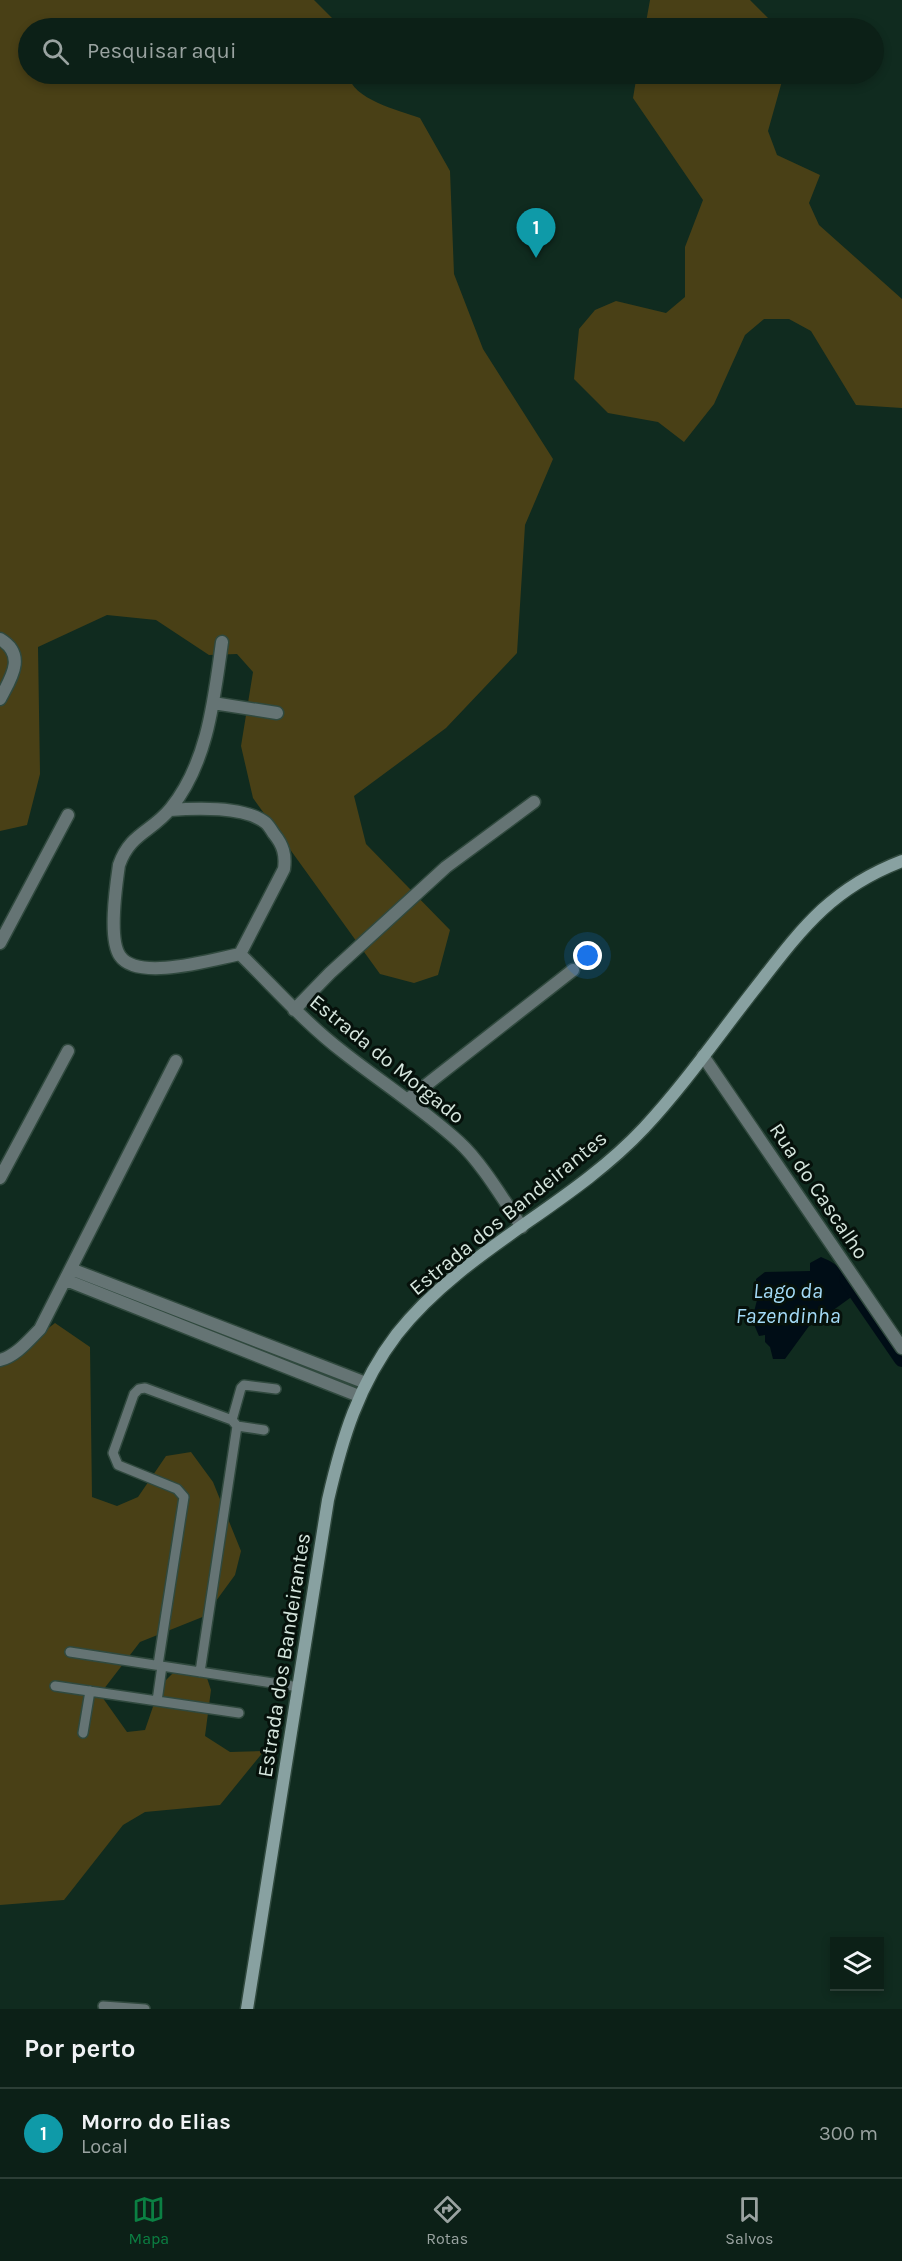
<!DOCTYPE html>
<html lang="pt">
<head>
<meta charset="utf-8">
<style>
	:root { --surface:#0c2017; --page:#152820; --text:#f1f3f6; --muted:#9aa3a1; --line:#2c3e36; --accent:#0b8043 }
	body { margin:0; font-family:Karla,sans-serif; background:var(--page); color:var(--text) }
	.controls { position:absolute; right:18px; bottom:18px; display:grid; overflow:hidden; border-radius:0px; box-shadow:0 3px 9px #0003 }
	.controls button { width:54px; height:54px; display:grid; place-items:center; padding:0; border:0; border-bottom:2px solid var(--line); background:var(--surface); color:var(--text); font:30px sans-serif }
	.you { position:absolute; left:588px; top:956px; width:21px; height:21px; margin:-15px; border:4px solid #fff; border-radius:50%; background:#1a73e8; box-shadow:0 0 0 9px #1a73e833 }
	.badge { display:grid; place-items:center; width:39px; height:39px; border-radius:50%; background:var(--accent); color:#fff; font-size:20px; font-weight:700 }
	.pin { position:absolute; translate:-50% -50px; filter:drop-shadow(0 2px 3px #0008) }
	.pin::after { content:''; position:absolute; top:32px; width:21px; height:18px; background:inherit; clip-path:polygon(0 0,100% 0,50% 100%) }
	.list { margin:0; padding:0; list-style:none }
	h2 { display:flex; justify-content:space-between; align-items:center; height:78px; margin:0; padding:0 24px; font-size:26px }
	h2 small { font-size:20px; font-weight:400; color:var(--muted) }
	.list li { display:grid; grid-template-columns:39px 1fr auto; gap:18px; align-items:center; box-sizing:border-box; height:90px; padding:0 24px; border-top:2px solid var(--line) }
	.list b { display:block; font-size:22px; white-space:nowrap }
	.list p { margin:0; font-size:20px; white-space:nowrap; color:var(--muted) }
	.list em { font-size:20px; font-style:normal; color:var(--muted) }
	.icon { flex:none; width:33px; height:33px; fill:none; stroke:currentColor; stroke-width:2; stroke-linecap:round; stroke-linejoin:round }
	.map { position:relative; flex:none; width:902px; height:2009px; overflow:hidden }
	.search { position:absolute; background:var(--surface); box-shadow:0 3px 9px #0003; left:18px; right:18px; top:18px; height:66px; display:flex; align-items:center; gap:15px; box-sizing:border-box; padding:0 21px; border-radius:33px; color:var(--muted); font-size:22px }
	.sheet { height:168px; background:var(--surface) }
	nav { display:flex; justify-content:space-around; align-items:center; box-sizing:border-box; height:84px; border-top:2px solid var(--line); background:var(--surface); font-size:16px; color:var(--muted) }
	nav a { display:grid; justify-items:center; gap:3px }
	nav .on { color:var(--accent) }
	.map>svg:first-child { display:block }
</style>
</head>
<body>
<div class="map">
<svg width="902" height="2009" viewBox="0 0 902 2009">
	<rect width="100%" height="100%" fill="#102b1f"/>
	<path fill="#494016" d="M 0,0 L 314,0 L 342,28 L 28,28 L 28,74 L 348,74 C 352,100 399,110 420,118 L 450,171 L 454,274 L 483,349 L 553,459 L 525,525 L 517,653 L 446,728 L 354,796 L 366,844 L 450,930 L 438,975 L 414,983 L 380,974 L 253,798 L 241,746 L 253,672 L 237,654 L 209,655 L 156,620 L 107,615 L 38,647 L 40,774 L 27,825 L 0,831 Z
		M 650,0 L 750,0 L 778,28 L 645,28 Z
		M 637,74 L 784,74 L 768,131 L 777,155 L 820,175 L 809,203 L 819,225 L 902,299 L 902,408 L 856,405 L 811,331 L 789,319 L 764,319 L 745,335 L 714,404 L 684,442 L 658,422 L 608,413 L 574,379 L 579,329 L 595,310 L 616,301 L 666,313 L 685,297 L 685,247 L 703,200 L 633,98 Z
		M 55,1323 L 90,1347 L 92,1497 L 117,1506 L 138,1497 L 166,1456 L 191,1452 L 213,1482 L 241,1551 L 235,1575 L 205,1616 L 140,1642 L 100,1694 L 127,1732 L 145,1730 L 160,1686 L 179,1667 L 203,1666 L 211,1690 L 205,1736 L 230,1752 L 264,1751 L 220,1805 L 145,1812 L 123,1825 L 64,1900 L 0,1905 L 0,1353 L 20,1350 Z"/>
	<path fill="#000d16" d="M 821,1257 C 843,1266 847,1275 850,1298 L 832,1311 L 818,1312 L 817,1321 L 812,1322 L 785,1359 L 773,1359 L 770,1347 L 765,1342 L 765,1335 L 759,1336 L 752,1320 L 757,1300 L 756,1279 L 765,1272 L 810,1271 L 810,1263 Z"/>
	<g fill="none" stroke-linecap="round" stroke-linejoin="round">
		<path stroke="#000d16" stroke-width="16" d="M 847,1279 L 902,1359"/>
		<g stroke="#30493e" stroke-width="12">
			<path id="lane" d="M 232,1420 L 241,1388 L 244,1385 L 276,1389
				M 237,1426 L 264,1430
				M 70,1652 L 299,1687
				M 158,1665 L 184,1497 L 177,1489 L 118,1465 L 113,1453 L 134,1394 L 139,1389 L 145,1388 L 232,1420 L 237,1426 L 200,1672
				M 55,1686 L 239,1713
				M 157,1701 L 162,1666
				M 83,1733 L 90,1691
				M 103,2006 L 145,2009"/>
		</g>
		<g stroke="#30493e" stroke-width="15">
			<path id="street" d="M 0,639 C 27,655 11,678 0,699
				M 222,642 C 214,699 208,762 171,808 C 152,832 130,833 119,865 C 116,886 108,939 120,956 C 138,982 214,959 240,954 C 274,987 305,1023 343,1052 C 381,1082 423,1109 459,1142 C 482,1163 504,1201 522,1227
				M 213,703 L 277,713
				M 170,810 C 195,808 245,806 266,823 C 269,826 272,831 274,834 C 283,845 286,855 284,869 L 240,954
				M 0,943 L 68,815
				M 294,1010 L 330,973 L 446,867 L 534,802
				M 703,1056 L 902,1348
				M 407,1100 L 573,970
				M 0,1178 L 68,1051
				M 71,1269 L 366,1383
				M 66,1280 L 359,1396
				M 0,1360 C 16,1356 28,1341 40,1329 L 176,1061"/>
		</g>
		<g stroke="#30493e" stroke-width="15">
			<path id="secondary" d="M 247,2009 L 328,1500 C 342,1439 358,1385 397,1334 C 464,1249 570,1207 644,1128 C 684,1085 718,1036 754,990 C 800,931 829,889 902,861"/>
		</g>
		<use href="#lane" stroke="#657474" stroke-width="9"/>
		<use href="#street" stroke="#657474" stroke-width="12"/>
		<use href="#secondary" stroke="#88a1a1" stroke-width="12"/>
	</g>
	<g text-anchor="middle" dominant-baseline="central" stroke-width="6" stroke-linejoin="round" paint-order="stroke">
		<g font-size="21" fill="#d6e6de" stroke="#06110b">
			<text transform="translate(387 1059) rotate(39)">Estrada do Morgado</text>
			<text transform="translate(819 1191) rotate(56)">Rua do Cascalho</text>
			<text transform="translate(508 1213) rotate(-39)">Estrada dos Bandeirantes</text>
			<text transform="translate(284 1655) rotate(-81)">Estrada dos Bandeirantes</text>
		</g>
		<g font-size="22" font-style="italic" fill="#a4dbf7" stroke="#06110b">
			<text x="788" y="1291">Lago da<tspan x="788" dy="25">Fazendinha</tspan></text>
		</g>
	</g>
</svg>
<div class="controls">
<button><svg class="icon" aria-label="layers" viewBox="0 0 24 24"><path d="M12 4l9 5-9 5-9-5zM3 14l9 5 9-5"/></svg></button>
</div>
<div class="you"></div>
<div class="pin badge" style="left:536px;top:258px;background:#0f9aa8">1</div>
<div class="search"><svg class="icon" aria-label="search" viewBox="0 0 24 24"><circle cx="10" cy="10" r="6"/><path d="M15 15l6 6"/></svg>Pesquisar aqui</div>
</div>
<section class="sheet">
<h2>Por perto<small></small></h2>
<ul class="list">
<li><span class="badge" style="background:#0f9aa8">1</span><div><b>Morro do Elias</b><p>Local</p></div><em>300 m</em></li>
</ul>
</section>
<nav>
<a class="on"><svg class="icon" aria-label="map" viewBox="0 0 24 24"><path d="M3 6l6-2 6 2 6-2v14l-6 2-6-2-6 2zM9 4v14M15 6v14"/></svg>Mapa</a>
<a><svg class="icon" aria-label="directions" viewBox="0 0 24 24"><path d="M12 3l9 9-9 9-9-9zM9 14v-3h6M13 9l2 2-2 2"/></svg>Rotas</a>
<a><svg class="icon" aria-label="saved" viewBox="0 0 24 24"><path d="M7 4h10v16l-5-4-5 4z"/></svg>Salvos</a>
</nav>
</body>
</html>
